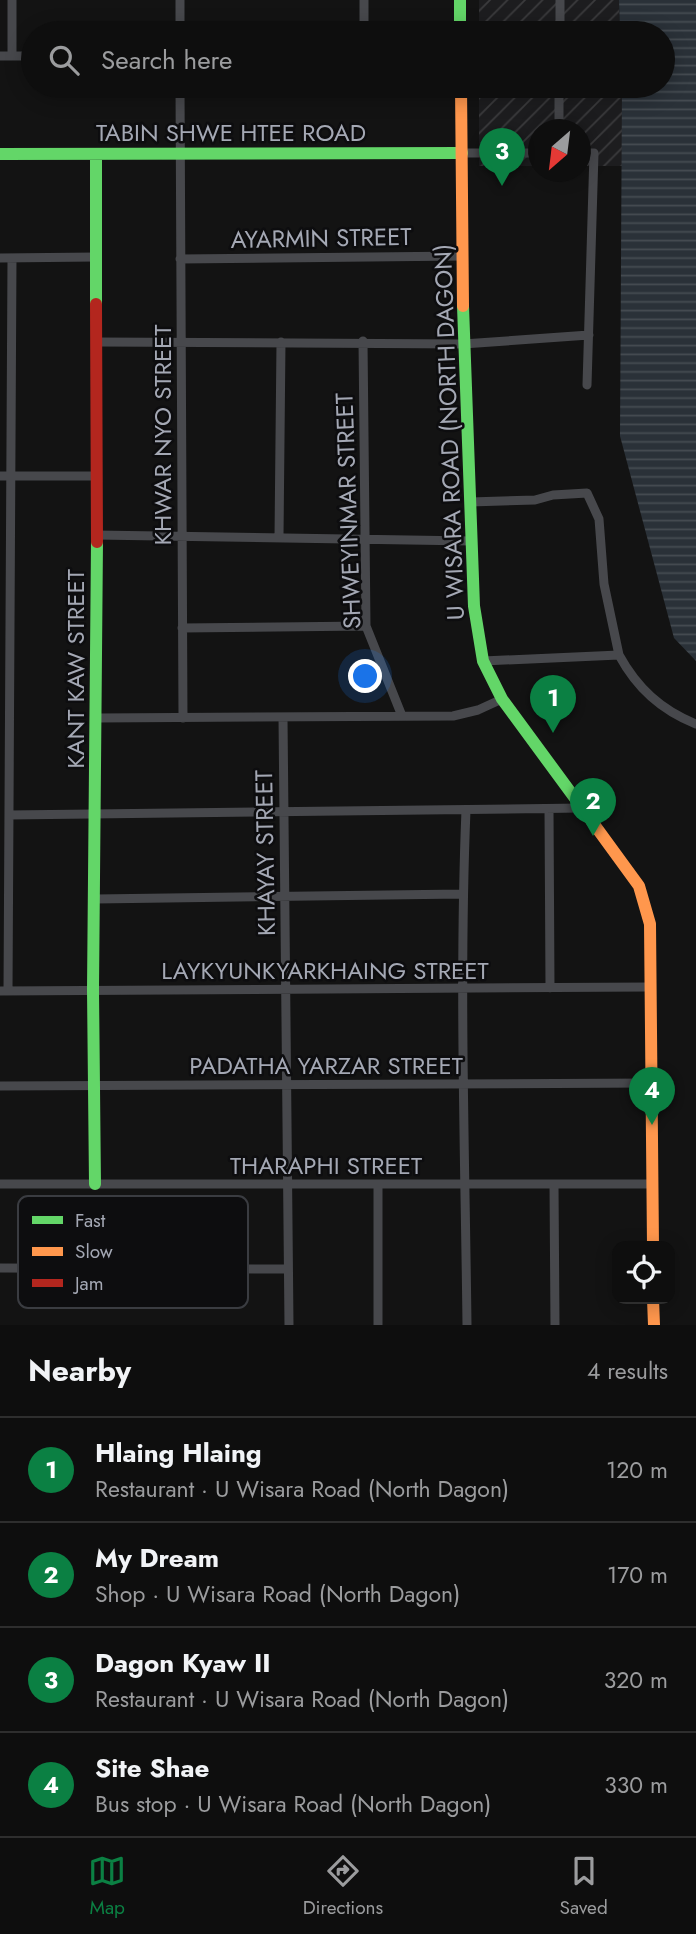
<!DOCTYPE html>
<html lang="en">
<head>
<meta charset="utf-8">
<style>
	:root { --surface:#0e0e0e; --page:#171717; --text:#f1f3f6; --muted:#9b9c9e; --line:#2e2e2e; --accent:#0b8043 }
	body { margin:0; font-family:Jost,sans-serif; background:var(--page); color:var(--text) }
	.controls { position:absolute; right:21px; bottom:21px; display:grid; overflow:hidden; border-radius:14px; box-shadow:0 4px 18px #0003 }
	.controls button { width:63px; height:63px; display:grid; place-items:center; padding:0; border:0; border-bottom:2px solid var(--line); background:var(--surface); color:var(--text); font:35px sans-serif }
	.compass { position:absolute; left:528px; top:119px; width:63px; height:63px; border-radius:50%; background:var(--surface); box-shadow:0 4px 18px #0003; rotate:208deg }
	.you { position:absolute; left:366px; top:677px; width:24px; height:24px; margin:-18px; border:5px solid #fff; border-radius:50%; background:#1a73e8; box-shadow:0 0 0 10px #1a73e833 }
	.badge { display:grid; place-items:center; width:46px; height:46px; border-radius:50%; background:var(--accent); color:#fff; font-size:23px; font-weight:700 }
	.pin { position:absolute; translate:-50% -58px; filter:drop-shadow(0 2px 4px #0008) }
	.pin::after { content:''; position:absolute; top:37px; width:24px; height:21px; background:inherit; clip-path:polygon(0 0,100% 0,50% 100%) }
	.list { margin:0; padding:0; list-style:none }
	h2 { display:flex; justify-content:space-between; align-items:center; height:91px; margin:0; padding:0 28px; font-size:30px }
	h2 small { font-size:23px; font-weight:400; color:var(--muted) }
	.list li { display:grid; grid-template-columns:46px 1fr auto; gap:21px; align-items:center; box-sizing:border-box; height:105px; padding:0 28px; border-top:2px solid var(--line) }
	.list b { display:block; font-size:26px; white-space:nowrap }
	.list p { margin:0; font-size:23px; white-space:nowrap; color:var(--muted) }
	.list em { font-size:23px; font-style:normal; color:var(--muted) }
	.icon { flex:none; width:38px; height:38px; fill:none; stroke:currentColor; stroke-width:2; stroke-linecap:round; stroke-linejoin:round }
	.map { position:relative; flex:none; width:696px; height:1325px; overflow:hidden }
	.search { position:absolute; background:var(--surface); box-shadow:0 4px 18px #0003; left:21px; right:21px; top:21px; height:77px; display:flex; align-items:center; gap:18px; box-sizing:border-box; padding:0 24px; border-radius:38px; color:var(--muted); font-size:26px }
	.sheet { height:511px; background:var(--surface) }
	nav { display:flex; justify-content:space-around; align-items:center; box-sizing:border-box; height:98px; border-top:2px solid var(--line); background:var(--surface); font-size:19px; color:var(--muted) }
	nav a { display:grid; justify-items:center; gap:4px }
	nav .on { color:var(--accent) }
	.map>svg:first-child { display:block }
</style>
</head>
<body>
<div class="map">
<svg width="696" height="1325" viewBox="0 0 696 1325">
	<defs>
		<pattern id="industrial-furrows" width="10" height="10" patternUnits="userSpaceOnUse" patternTransform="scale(1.75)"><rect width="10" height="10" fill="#1d1d1f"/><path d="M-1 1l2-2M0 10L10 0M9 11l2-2" fill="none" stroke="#3b3b3d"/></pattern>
		<pattern id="water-rules" width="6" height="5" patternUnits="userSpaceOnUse" patternTransform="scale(1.75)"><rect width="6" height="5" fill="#2a3138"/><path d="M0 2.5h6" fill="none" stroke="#464c52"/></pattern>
	</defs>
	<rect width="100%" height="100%" fill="#131313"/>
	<path fill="url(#industrial-furrows)" d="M 479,0 L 619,0 L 620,33 L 479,33 Z
		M 479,86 L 622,86 L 622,166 L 581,166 L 580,130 L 538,130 L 538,166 L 479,166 Z"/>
	<path fill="url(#water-rules)" d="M 619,0 L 696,0 L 696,661 L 674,638 L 620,436 L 622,86 L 663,86 L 663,33 L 620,33 Z"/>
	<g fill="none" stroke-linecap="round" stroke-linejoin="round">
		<path stroke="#47484c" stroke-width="9" d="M 12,0 L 12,56
			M 364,0 L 364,33
			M 180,33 L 180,0
			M 560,33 L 560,0
			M 0,56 L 33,56
			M 180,86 L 183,718
			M 559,130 L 559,86
			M 462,153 L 538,153
			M 580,153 L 594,153 L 587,385
			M 0,258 L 96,257
			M 180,259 L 463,256
			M 363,341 L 366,626 L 402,716
			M 97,342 L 463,344 L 589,335
			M 0,476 L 96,476
			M 470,502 L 535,500 L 553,495 L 587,493 L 599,519 L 604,584 L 619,655 L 483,661
			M 96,535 L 471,541
			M 279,537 L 281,342
			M 182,628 L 366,626
			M 619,655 C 637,688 661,710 696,724
			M 283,717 L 289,1325
			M 97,718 L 453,716 L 478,710 L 502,699
			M 549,809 L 550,988
			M 466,810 C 459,981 465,1153 467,1325
			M 9,815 L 582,808
			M 96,899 L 462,894
			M 0,991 L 650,987
			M 8,991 L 12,258
			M 0,1086 L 651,1083
			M 0,1184 L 652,1184
			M 554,1184 L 555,1325
			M 0,1268 L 288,1269
			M 378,1325 L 378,1184"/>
		<path stroke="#63d668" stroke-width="12" d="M 460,0 L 460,33
			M 0,154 L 462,153
			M 96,154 L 96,304
			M 463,306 L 474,606 L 483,661 L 502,699 L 588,816
			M 95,1184 L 93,990 L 97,542"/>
		<path stroke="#ff974d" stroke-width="12" d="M 461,86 L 463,306
			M 588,816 L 639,886 L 650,924 L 653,1246
			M 653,1299 L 654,1325"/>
		<path stroke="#b3261e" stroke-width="12" d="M 96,304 L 97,542"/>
	</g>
	<g text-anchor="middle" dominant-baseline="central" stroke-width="5" stroke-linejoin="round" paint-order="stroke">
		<g font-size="24" fill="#a4a8b4" stroke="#0d0d0f">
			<text x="231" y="132">TABIN SHWE HTEE ROAD</text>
			<text transform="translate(321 238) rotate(-1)">AYARMIN STREET</text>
			<text transform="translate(449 432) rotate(-92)">U WISARA ROAD (NORTH DAGON)</text>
			<text transform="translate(162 435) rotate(-90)">KHWAR NYO STREET</text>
			<text transform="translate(348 511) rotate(-92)">SHWEYINMAR STREET</text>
			<text transform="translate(75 669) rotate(-90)">KANT KAW STREET</text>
			<text transform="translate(265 853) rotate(-91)">KHAYAY STREET</text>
			<text x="325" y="970">LAYKYUNKYARKHAING STREET</text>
			<text x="326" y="1065">PADATHA YARZAR STREET</text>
			<text x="326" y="1165">THARAPHI STREET</text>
		</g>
	</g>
	<rect x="18" y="1196" width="230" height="112" rx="10" fill="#0d0d0f" stroke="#3a3c41" stroke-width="2"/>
	<rect x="32" y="1216" width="31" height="8" fill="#63d668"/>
	<rect x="32" y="1247" width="31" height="9" fill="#ff974d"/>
	<rect x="32" y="1279" width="31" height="8" fill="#b3261e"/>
	<g font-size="19" fill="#a4a8b4">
		<text x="75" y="1227">Fast</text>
		<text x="75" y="1258">Slow</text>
		<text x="75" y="1290">Jam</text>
	</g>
</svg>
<div class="controls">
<button><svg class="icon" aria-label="locate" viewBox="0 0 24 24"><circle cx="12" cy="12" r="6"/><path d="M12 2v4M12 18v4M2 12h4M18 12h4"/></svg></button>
</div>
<svg class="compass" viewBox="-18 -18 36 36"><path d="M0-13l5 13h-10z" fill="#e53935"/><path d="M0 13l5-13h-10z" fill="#9b9c9e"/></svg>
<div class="you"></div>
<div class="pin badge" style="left:553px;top:733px">1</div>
<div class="pin badge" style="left:593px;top:836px">2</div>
<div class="pin badge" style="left:502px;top:186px">3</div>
<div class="pin badge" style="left:652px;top:1125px">4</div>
<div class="search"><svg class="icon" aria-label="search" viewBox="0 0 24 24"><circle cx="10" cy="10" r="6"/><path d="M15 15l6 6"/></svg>Search here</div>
</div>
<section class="sheet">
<h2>Nearby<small>4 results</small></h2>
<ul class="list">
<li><span class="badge">1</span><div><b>Hlaing Hlaing</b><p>Restaurant · U Wisara Road (North Dagon)</p></div><em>120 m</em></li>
<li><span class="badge">2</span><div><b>My Dream</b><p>Shop · U Wisara Road (North Dagon)</p></div><em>170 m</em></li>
<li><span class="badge">3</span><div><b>Dagon Kyaw II</b><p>Restaurant · U Wisara Road (North Dagon)</p></div><em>320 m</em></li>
<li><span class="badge">4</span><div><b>Site Shae</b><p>Bus stop · U Wisara Road (North Dagon)</p></div><em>330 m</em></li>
</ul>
</section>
<nav>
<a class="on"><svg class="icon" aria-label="map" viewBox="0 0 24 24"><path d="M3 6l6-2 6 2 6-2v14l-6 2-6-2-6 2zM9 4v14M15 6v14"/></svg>Map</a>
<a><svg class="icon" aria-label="directions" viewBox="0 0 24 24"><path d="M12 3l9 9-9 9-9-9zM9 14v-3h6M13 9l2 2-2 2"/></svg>Directions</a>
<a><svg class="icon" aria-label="saved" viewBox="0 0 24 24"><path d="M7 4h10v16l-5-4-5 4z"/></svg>Saved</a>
</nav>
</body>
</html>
